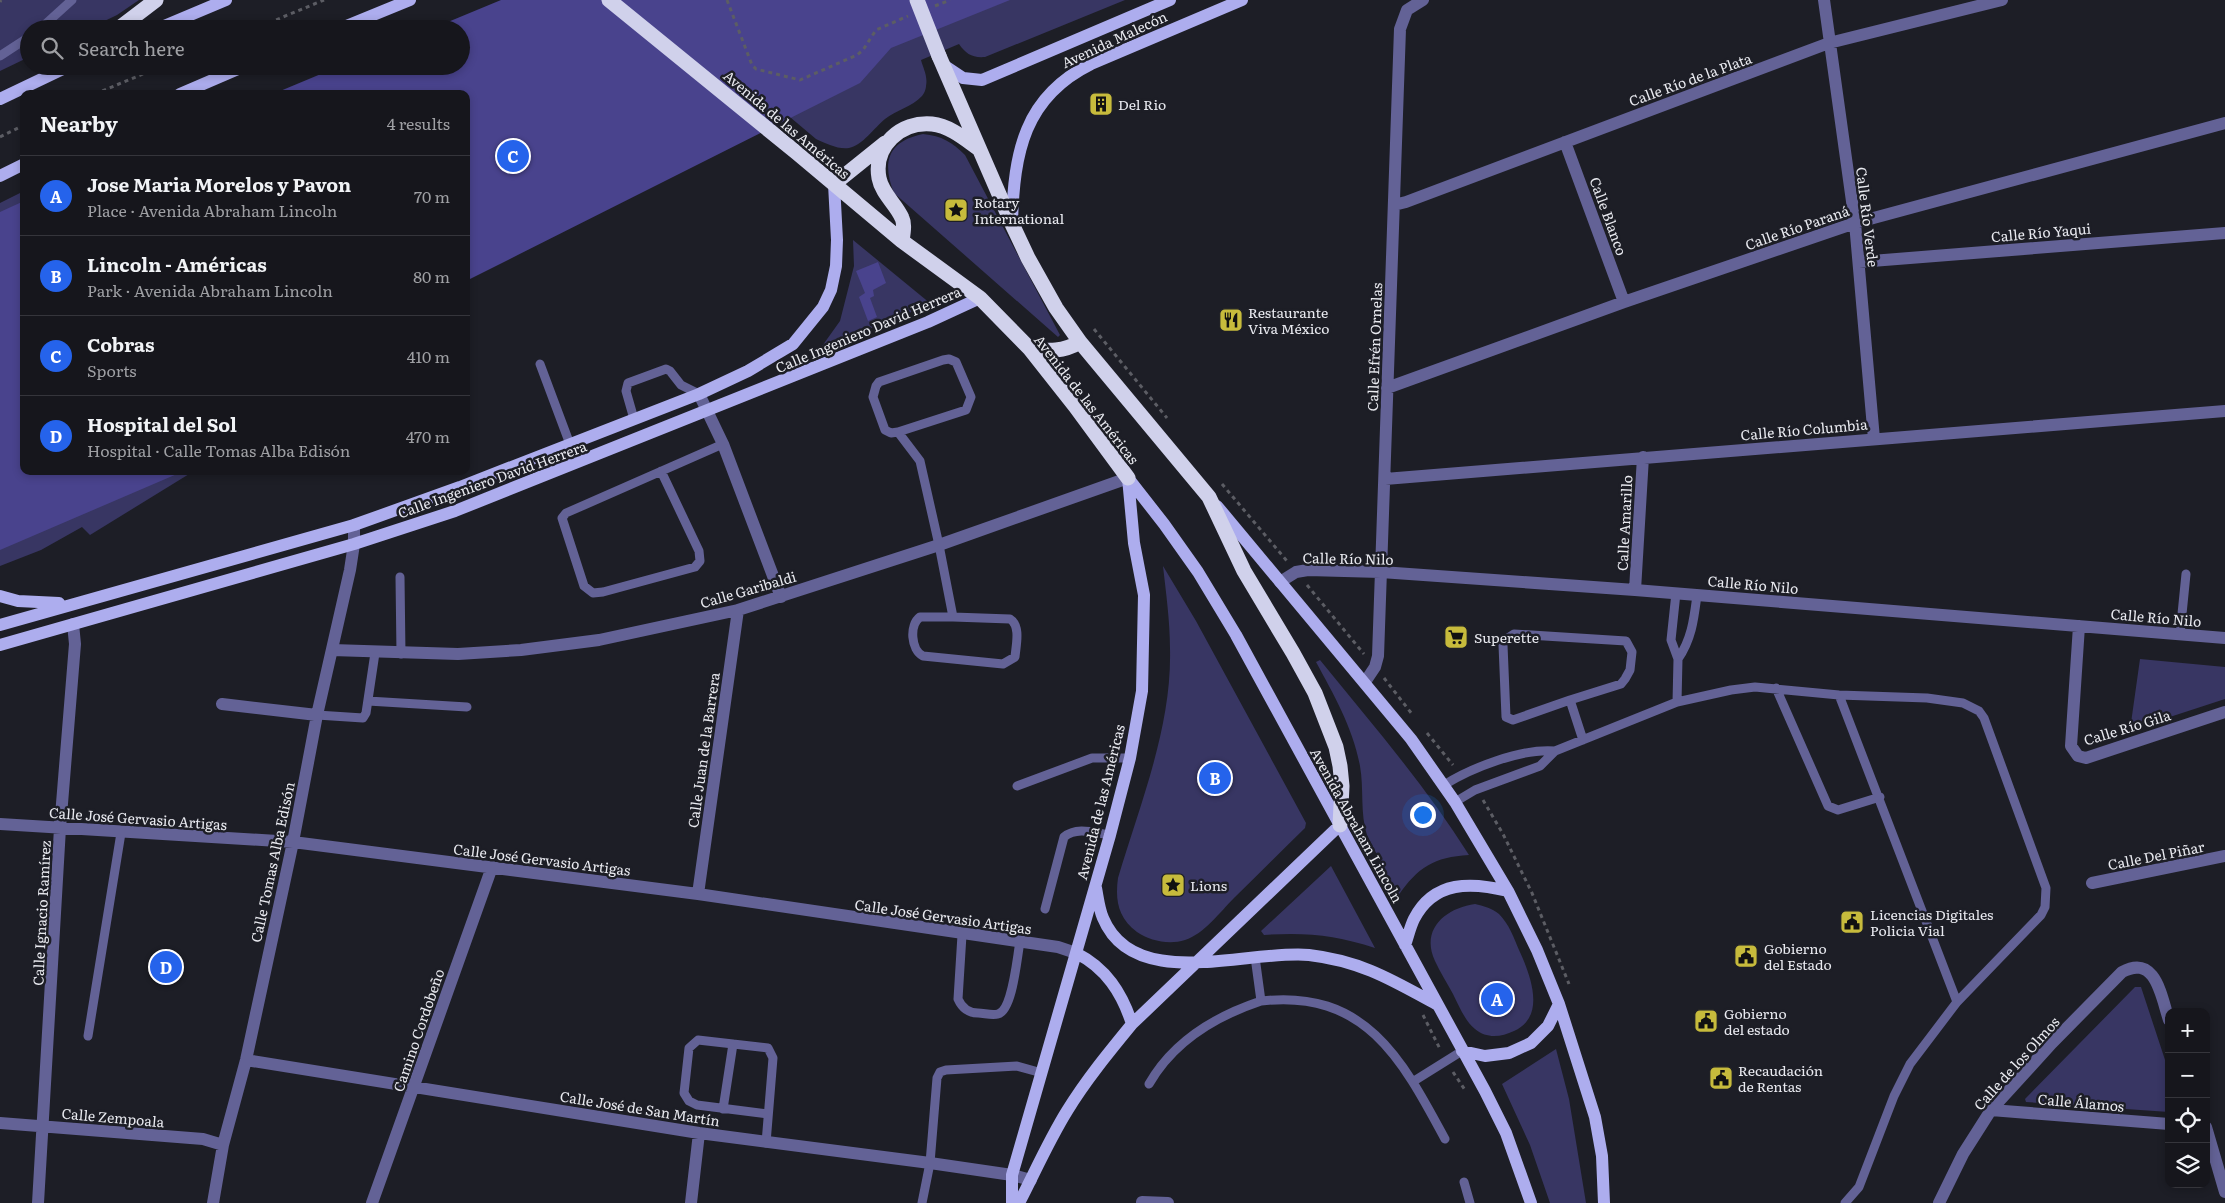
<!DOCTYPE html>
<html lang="en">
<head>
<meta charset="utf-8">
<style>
	:root { --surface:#16161c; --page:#232329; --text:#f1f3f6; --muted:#9e9fa3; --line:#35353b; --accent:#2563eb }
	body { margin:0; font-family:Literata,serif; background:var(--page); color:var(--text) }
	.controls { position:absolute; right:15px; bottom:15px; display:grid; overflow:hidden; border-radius:10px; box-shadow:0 2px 8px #0003 }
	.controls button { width:45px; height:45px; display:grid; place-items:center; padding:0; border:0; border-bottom:1px solid var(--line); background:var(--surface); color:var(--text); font:25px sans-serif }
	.you { position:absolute; left:1422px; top:814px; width:18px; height:18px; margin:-12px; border:4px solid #fff; border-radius:50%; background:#1a73e8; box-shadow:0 0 0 8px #1a73e833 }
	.badge { display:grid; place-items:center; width:32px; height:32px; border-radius:50%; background:var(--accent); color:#fff; font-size:16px; font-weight:700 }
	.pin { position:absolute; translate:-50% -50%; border:2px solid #fff; box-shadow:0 1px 5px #0006 }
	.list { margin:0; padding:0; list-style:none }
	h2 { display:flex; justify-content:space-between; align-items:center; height:65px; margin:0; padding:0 20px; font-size:21px }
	h2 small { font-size:16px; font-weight:400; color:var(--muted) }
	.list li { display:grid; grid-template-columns:32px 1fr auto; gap:15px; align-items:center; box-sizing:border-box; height:80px; padding:0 20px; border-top:1px solid var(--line) }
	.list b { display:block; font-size:19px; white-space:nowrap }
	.list p { margin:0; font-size:16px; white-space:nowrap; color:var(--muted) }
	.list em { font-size:16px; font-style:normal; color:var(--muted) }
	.icon { flex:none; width:28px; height:28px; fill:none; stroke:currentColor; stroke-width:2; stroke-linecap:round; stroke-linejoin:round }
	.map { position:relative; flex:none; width:2225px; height:1203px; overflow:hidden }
	.search { position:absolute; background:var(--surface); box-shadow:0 2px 8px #0003; left:20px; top:20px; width:450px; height:55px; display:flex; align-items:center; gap:12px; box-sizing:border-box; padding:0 18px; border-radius:28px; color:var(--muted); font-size:19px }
	.panel { position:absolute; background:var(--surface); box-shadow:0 2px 8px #0003; left:20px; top:90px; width:450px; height:385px; border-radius:10px }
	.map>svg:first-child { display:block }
</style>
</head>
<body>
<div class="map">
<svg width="2225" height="1203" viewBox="0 0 2225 1203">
	<rect width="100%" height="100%" fill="#1d1e26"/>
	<path fill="#383663" d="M 0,0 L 139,0 L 117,15 L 88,29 L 29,29 L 29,57 L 0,71 Z
		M 651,0 L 1125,0 L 985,57 C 972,58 966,54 959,44 L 921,60 C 923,68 928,76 926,86 C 926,89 924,94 922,96 C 912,107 896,110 885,119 C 874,128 863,145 849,148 C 839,150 825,143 816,139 Z
		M 923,134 C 942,136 952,142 965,155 L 1060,335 L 1058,337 L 894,193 C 881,161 889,141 923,134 Z
		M 24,191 L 24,471 L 194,471 L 90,535 L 82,527 L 41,550 L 0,566 L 0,203 Z
		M 853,240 L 931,304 L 820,349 L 840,321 L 854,266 Z
		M 1163,566 L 1196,621 L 1306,823 L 1305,828 C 1281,851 1258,875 1234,898 C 1220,912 1204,934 1185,940 C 1169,945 1150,941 1137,932 C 1118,918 1115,900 1118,878 C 1140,804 1172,727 1170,649 C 1170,621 1166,593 1163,566 Z
		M 2140,659 L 2225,667 L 2225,699 L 2130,730 Z
		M 1320,660 C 1372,724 1425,785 1469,855 C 1434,857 1418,867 1398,896 L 1367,835 C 1360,814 1364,788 1360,766 C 1353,728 1334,695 1316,662 Z
		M 1331,866 L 1375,948 C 1336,935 1305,932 1264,935 L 1261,931 Z
		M 1475,904 C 1483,906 1492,908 1499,914 C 1509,924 1514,938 1519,950 C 1530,974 1547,1016 1514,1031 C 1501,1037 1487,1039 1475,1029 C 1465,1021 1459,1006 1453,994 C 1447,983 1440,972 1435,961 C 1420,929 1446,908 1475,904 Z
		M 2135,987 L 2141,987 L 2169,1072 L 2169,1112 L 2026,1102 L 2025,1099 Z
		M 1556,1049 L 1569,1099 L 1586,1203 L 1550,1203 L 1530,1145 L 1502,1084 Z"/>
	<path fill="#49438d" d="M 501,0 L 1010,0 L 891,48 L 860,83 L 466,281 L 466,94 L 273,94 L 340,66 L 461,66 L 461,29 L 431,29 Z
		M 24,201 L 24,471 L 184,471 L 0,550 L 0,212 Z
		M 878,262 L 886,283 L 873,290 L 874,296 L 870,298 L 877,317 L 868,321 L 859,297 L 865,293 L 856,271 Z"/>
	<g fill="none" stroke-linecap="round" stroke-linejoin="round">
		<path stroke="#5c5d64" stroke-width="3" stroke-dasharray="4 4" stroke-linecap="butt" d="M 727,0 L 752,65 L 756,69 L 800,80 L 857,55 L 863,50 L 876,30 L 908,16
			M 0,2 L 1,0
			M 935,6 L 950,0
			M 254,29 L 324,0
			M 95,94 L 162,66
			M 0,137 L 24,125
			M 1094,329 L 1167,418
			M 1222,484 L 1287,561
			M 1307,585 L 1364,654
			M 1384,678 L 1412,714
			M 1427,733 L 1453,765
			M 1483,800 L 1503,834 L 1532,893 L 1569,984
			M 1423,1015 L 1440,1049
			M 1453,1072 L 1465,1090"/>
		<path stroke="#636296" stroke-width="9" d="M 40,29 L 72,0
			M 0,56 L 29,37
			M 540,364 L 577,463
			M 634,419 L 626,391 L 628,383 L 666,369 L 670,371 L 681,385 L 699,394
			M 898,432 L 966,410 L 971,397 L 956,362 L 949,359 L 943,360 L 879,382 L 876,386 L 873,397 L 885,430 L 891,433 L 898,432 L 920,461 L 939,545 L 953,617 L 1010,619 C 1021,626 1016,645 1015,657 L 1003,664 L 923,656 C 911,650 909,625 920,617 L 953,617
			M 661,471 L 699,551 L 700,561 L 695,567 L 603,592 L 593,593 L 584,586 L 562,518 L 566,513 L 723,444
			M 400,577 L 401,654
			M 1676,593 L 1671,640 L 1678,659 L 1677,702
			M 2180,634 L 2186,574
			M 1678,659 C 1692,639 1694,618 1697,595
			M 1776,688 L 1828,806 L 1838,810 L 1880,797
			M 1839,695 L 1957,1002
			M 1570,700 L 1621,684 L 1625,679 L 1630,670 L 1632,652 L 1626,641 L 1514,634 L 1505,640 L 1503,645 L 1506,717 L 1513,720 L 1570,700 L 1583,740
			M 368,701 L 467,707
			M 317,715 L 363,718 L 366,713 L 375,653
			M 1444,785 C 1471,768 1522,748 1555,751 L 1677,702 L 1731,690 L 1755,687 L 1839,695 L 1927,698 L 1963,703 L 1979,711 L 1984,718 L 2046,888 L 2045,907 L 2041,915 L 1957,1002 L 1910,1064 L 1894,1096 L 1859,1187 L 1845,1203
			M 1017,786 L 1092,758 L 1130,758
			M 1455,802 L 1475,790 L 1540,766 L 1555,751
			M 1045,909 L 1064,837 C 1077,826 1095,833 1110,835
			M 962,935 L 958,999 C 962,1008 968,1013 978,1013 C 984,1013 992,1016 998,1014 C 1013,1010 1017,956 1020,942
			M 1261,1001 C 1365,989 1402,1059 1445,1139
			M 88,1036 L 121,833
			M 1414,1081 L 1462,1051
			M 1149,1084 C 1173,1042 1216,1016 1261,1001 L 1255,957
			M 723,1109 L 733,1044
			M 766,1143 L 773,1058 L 768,1048 L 698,1040 L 689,1048 L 684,1093 L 689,1101 L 697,1105 L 768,1114
			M 1464,1182 L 1470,1203
			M 922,1203 L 930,1163 L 937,1078 L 940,1072 L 946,1070 L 1017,1066 L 1042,1073"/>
		<path stroke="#636296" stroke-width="12" d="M 1824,0 L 1855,223 L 1874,439
			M 1565,142 L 1624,302
			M 1394,205 L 1406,202 L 1829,43 L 2002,0
			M 1859,262 L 2225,233
			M 1387,388 L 1624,302 L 1855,223 L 2225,123
			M 699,394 L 723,444 L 781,597
			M 1385,479 L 2225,411
			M 1280,582 L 1296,572 L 1308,570 L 1381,572 L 1635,590 L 2225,638
			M 1635,590 L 1643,457
			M 2079,626 L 2071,746 L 2078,756 L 2086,758 L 2225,712
			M 332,650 L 458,654 L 521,650 L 599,640 L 738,610 L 939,545 L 1128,478
			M 1365,682 L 1375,667 L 1378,656 L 1400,29 L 1407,10 L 1423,0
			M 222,704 L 317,715
			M 0,824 L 293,842 L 698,894 L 1058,947 L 1076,953
			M 2092,883 L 2225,856
			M 698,894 L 738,610
			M 246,1060 L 699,1133 L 930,1163 L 1012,1175 L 1031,1180
			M 1991,1110 L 2169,1124
			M 0,1123 L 203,1139 L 223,1145
			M 2206,1127 L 2225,1192
			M 1142,1202 L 1168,1203
			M 38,1203 L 60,828 L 75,644 L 73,624
			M 213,1203 L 223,1145 L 246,1060 L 293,842 L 317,715 L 350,570 L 354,544 L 354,525
			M 372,1203 L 492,867
			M 691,1203 L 699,1133
			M 1939,1203 L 1963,1154 L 1991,1110 L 2052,1043 L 2122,972 C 2156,954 2161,996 2169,1020"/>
		<path stroke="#adadee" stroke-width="12" d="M 157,29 L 226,0
			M 339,29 L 410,0
			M 945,66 L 963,78 L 982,80 L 1170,0
			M 180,94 L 245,66
			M 0,99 L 69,66
			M 0,176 L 24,164
			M 1012,222 C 1014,153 1024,97 1091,64 L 1242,0
			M 1128,478 L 1164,524 L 1198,572 L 1236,635 L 1485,1091 L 1506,1133 L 1531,1203
			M 1217,506 L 1411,739 L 1455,802 L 1508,891 L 1537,950 L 1559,1004 L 1595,1117 L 1602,1156 L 1604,1203
			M 0,596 L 18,601 L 59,603
			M 0,625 L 354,525 L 460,487 L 699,394 L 748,371 L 793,344 L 823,307 L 831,290 L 836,266 L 837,240 L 834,184
			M 0,645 L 354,544 L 455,511 L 928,322 L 980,298
			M 1096,888 C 1098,898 1099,909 1103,918 C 1134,993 1248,949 1309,955 C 1361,961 1392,980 1436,1004
			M 1405,945 C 1408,937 1410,927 1414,919 C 1434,880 1472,882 1508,891
			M 1076,953 C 1106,968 1122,993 1132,1024
			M 1462,1051 L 1485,1056 L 1509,1053 L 1531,1043 L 1548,1026 L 1559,1004
			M 1012,1203 L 1012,1175 L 1110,835 L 1130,758 L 1142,691 L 1144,595 L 1134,543 L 1128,478
			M 1019,1203 C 1035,1172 1049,1140 1067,1111 C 1086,1080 1109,1052 1132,1024 L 1340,825"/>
		<path stroke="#d0d1eb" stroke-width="15" d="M 609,0 L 797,153 L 902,241 L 980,298 L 1030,349 L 1075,406 L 1128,478
			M 118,29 L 156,0
			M 939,56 L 1012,224 L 1028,258 L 1056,308 L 1080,342 L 1209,497 L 1244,571 L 1293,653 L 1315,693 L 1336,747 L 1340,766 L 1342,786 L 1340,825
			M 834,184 L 885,143
			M 902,241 C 903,234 905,224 902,218 C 896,204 882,194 879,178 C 873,146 901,121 932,124 C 950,126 965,139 979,149
			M 1030,349 C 1049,351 1063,352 1080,342"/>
		<path stroke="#d0d1eb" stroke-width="15" d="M 917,0 L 939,56"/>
	</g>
	<defs>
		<g id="building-square" transform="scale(1.25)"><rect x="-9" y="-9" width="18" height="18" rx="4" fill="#c7bb3c" stroke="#1d1e26"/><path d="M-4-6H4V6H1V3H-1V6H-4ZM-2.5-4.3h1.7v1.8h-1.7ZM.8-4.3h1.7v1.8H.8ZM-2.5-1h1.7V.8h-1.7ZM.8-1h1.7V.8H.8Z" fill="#111"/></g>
		<g id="sight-square" transform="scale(1.25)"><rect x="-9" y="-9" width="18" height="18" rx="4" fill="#c7bb3c" stroke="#1d1e26"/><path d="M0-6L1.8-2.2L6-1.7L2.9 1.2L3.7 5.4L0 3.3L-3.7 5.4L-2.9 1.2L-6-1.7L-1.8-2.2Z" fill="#111"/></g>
		<g id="restaurant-square" transform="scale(1.25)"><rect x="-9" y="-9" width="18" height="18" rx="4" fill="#c7bb3c" stroke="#1d1e26"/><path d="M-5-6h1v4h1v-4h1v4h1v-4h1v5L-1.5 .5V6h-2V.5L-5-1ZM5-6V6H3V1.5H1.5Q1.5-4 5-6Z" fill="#111"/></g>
		<g id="supermarket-square" transform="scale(1.25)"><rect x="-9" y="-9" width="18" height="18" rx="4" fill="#c7bb3c" stroke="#1d1e26"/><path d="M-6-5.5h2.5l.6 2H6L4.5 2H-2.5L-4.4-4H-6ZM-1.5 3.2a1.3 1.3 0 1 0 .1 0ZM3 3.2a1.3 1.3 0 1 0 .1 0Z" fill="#111"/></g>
		<g id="civic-square" transform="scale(1.25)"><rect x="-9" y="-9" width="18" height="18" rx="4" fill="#c7bb3c" stroke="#1d1e26"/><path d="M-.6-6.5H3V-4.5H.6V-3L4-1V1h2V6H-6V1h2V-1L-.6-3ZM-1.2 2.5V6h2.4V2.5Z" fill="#111"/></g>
	</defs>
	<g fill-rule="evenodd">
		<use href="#building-square" x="1101" y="104"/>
		<use href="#sight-square" x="956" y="210"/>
		<use href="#restaurant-square" x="1231" y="320"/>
		<use href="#supermarket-square" x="1456" y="637"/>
		<use href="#sight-square" x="1173" y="885"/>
		<use href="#civic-square" x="1852" y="922"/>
		<use href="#civic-square" x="1746" y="956"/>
		<use href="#civic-square" x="1706" y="1021"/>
		<use href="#civic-square" x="1721" y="1078"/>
	</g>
	<g text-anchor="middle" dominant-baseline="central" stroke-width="5" stroke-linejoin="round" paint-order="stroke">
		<g font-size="14" fill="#e9eaf0" stroke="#1d1e26">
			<text transform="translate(1114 39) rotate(-25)">Avenida Malecón</text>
			<text transform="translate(1690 79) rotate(-20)">Calle Río de la Plata</text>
			<text transform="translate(787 124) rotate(40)">Avenida de las Américas</text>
			<text transform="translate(1609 216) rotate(70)">Calle Blanco</text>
			<text transform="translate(1868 217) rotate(83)">Calle Río Verde</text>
			<text transform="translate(1797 227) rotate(-19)">Calle Río Paraná</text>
			<text transform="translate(2041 232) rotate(-5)">Calle Río Yaqui</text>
			<text transform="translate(868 329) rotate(-23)">Calle Ingeniero David Herrera</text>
			<text transform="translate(1374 347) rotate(-88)">Calle Efrén Ornelas</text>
			<text transform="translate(1087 399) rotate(52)">Avenida de las Américas</text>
			<text transform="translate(1804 429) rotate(-5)">Calle Río Columbia</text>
			<text transform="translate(492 479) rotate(-20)">Calle Ingeniero David Herrera</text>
			<text transform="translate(1624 523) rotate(-87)">Calle Amarillo</text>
			<text transform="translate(1348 558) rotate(1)">Calle Río Nilo</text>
			<text transform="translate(1753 584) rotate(5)">Calle Río Nilo</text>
			<text transform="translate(748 589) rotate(-16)">Calle Garibaldi</text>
			<text transform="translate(2156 617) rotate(5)">Calle Río Nilo</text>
			<text transform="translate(2127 727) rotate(-17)">Calle Río Gila</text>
			<text transform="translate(703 750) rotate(-82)">Calle Juan de la Barrera</text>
			<text transform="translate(1100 802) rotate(-76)">Avenida de las Américas</text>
			<text transform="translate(138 818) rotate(4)">Calle José Gervasio Artigas</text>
			<text transform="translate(1357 825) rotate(61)">Avenida Abraham Lincoln</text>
			<text transform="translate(2156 855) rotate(-11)">Calle Del Piñar</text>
			<text transform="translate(542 859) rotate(7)">Calle José Gervasio Artigas</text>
			<text transform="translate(272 862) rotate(-78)">Calle Tomas Alba Edisón</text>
			<text transform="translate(41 913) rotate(-87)">Calle Ignacio Ramírez</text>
			<text transform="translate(943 916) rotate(8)">Calle José Gervasio Artigas</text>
			<text transform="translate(418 1030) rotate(-71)">Camino Cordobeño</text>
			<text transform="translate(2016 1063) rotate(-48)">Calle de los Olmos</text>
			<text transform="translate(2081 1102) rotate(5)">Calle Álamos</text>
			<text transform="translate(640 1108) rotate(9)">Calle José de San Martín</text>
			<text transform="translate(113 1117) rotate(5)">Calle Zempoala</text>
		</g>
		<g font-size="14" fill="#e9eaf0" stroke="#1d1e26" text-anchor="start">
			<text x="1118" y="104">Del Rio</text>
			<text x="974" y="202">Rotary<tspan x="974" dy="16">International</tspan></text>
			<text x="1248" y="312">Restaurante<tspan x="1248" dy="16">Viva México</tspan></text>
			<text x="1474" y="637">Superette</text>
			<text x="1190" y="885">Lions</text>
			<text x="1870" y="914">Licencias Digitales<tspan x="1870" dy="16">Policia Vial</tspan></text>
			<text x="1764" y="948">Gobierno<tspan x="1764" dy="16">del Estado</tspan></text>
			<text x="1724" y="1013">Gobierno<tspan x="1724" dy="16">del estado</tspan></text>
			<text x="1738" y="1070">Recaudación<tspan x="1738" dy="16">de Rentas</tspan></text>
		</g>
	</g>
</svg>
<div class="controls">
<button>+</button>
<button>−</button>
<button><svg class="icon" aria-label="locate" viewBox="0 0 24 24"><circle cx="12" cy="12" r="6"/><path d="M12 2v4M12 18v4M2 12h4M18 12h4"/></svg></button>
<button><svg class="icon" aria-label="layers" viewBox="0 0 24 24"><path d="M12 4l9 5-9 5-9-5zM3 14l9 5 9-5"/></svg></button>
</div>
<div class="you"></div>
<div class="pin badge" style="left:1497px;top:999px">A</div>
<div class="pin badge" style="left:1215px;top:778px">B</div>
<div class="pin badge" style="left:513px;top:156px">C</div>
<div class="pin badge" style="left:166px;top:967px">D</div>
<div class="search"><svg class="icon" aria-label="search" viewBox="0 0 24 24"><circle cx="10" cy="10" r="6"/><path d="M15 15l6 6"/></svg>Search here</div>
<section class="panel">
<h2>Nearby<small>4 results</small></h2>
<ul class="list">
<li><span class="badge">A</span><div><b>Jose Maria Morelos y Pavon</b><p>Place · Avenida Abraham Lincoln</p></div><em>70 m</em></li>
<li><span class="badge">B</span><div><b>Lincoln - Américas</b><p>Park · Avenida Abraham Lincoln</p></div><em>80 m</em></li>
<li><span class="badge">C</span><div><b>Cobras</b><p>Sports</p></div><em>410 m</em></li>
<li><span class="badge">D</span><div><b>Hospital del Sol</b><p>Hospital · Calle Tomas Alba Edisón</p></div><em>470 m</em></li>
</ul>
</section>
</div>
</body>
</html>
